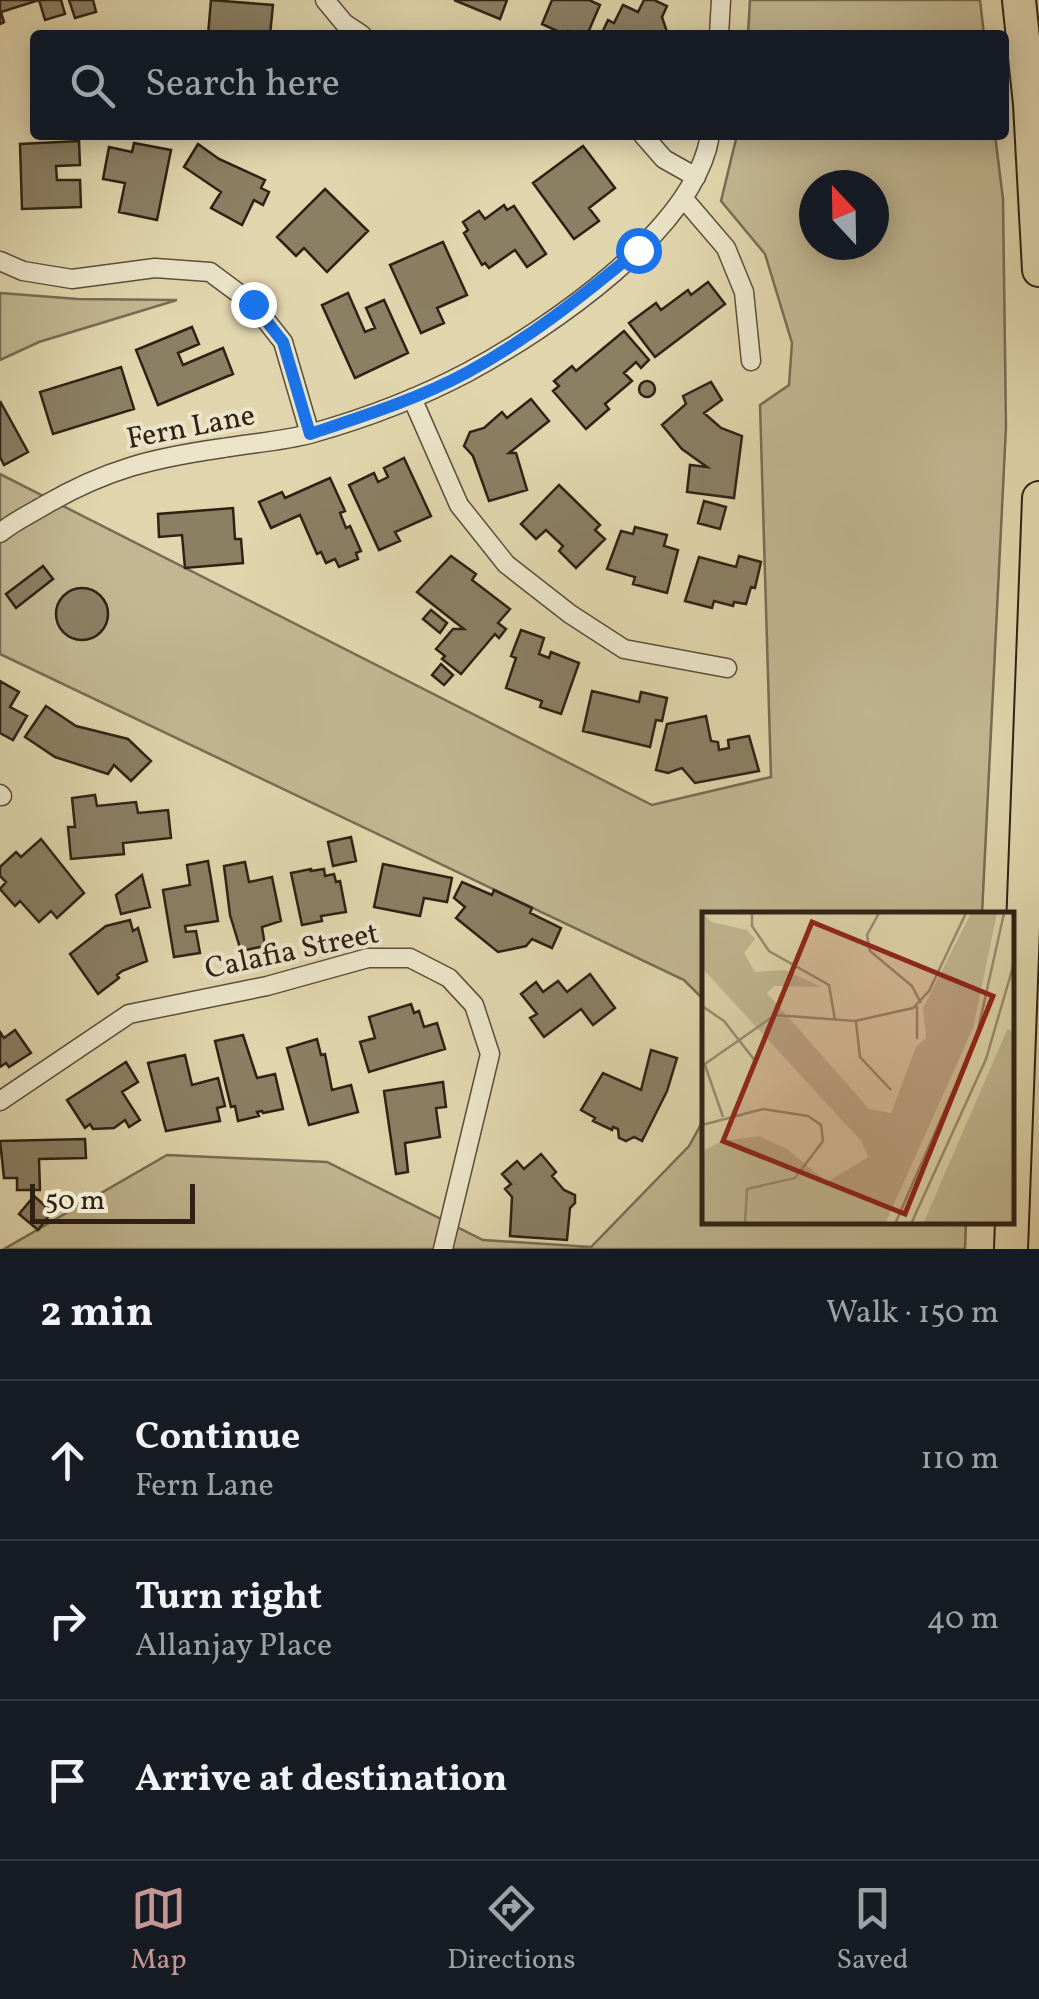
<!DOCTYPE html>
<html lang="en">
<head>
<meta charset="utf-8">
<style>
	:root { --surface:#171b24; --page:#242831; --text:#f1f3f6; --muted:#9ea1a6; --line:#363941; --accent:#c59692 }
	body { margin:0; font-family:Vollkorn,serif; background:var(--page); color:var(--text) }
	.compass { position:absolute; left:799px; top:170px; width:90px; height:90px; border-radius:50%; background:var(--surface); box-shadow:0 5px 25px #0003; rotate:338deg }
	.scale { position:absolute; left:30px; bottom:25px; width:165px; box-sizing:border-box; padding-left:10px; border:5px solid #2f2215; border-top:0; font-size:28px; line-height:35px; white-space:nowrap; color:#2f2215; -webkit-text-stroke:8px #ebe4c9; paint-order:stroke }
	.stop { position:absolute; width:30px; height:30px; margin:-22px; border:8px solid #1a73e8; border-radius:50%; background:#fff }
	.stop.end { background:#1a73e8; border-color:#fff; box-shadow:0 2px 10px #0008 }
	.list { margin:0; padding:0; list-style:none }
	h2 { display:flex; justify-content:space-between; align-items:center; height:130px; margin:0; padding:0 40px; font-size:42px }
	h2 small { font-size:32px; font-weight:400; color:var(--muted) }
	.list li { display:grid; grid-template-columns:65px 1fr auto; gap:30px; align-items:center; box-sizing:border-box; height:160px; padding:0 40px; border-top:2px solid var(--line) }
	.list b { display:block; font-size:38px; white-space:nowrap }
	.list p { margin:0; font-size:32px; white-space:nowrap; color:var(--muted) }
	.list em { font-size:32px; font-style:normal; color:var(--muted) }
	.icon { flex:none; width:55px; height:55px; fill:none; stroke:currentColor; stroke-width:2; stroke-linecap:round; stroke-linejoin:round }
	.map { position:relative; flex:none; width:1039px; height:1249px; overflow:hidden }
	.search { position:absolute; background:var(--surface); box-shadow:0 5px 25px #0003; left:30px; right:30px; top:30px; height:110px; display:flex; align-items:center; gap:25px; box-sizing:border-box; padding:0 35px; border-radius:10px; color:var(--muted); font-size:38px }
	.sheet { height:610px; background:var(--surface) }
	nav { display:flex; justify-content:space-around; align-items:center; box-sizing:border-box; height:140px; border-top:2px solid var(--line); background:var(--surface); font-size:28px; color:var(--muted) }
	nav a { display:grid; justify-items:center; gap:5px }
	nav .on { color:var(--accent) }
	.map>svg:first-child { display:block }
</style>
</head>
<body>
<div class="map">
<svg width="1039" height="1249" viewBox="0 0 1039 1249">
	<rect width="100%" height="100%" fill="#e0d5ac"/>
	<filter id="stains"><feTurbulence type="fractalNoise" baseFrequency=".002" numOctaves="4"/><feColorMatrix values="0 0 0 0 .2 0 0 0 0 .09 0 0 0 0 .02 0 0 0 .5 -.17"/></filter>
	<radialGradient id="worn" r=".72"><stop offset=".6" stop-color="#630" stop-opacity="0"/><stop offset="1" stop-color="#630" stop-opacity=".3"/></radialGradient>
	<path fill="#c2b792" stroke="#786c54" stroke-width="2.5" fill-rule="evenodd" d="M 750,0 L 980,0 L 984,35 L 748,35 Z
		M 737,135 L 995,135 L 1003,199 L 1006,427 L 982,914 L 704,914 L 704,1000 L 684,980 L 0,654 L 0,474 L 652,805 L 771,777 L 760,405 L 789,385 L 792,343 L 765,254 L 721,201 ZM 814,185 L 874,185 L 874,245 L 814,245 Z
		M 0,293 L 78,299 L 177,300 L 39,342 L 0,360 Z
		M 704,1119 L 704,1222 L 966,1222 L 965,1249 L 4,1249 L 167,1155 L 327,1162 L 483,1240 L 591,1247 L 689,1146 Z"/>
	<path fill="#8b7f64" stroke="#2f2215" stroke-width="2.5" d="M 0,0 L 39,0 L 1,12 L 4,22 L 0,24 Z
		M 39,0 L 61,0 L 65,14 L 45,20 Z
		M 69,0 L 93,0 L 96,12 L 75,18 Z
		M 211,0 L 273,5 L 270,35 L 208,35 Z
		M 454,0 L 507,0 L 500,19 Z
		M 552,0 L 589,0 L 600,5 L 587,35 L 568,31 L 566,35 L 542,24 Z
		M 644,0 L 654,0 L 667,6 L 662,17 L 668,35 L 601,35 L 608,20 L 614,23 L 623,5 L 638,12 Z
		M 79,141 L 80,165 L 56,166 L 57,180 L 80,180 L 81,207 L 22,209 L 20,144 Z
		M 134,143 L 171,150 L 157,220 L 119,212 L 125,183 L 103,179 L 109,147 L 132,152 Z
		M 198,144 L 219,159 L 265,180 L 261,188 L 269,192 L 263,205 L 254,200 L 242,225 L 211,208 L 221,192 L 184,167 Z
		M 583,146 L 615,188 L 589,208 L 599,221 L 574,239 L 533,183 Z
		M 325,189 L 368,231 L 327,272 L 304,248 L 296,256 L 277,237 Z
		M 504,205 L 507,210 L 514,206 L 546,254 L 527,267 L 515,250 L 489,268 L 485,263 L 482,265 L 464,233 L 468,230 L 463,222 L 479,211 L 485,219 Z
		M 443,242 L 467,295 L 437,308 L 444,323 L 421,333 L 390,265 Z
		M 708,282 L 725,304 L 655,357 L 629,323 L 656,303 L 661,310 L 688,290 L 691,295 Z
		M 348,293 L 365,332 L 375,328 L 366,308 L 384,300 L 408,353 L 355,378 L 322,305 Z
		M 192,327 L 199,344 L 178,353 L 183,365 L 223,348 L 233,374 L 158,405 L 136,350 Z
		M 624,331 L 649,360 L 641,368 L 636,362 L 624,373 L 632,381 L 605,404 L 609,409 L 586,429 L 553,391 L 559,386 L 554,381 L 572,366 L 576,371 Z
		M 121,367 L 134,409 L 53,434 L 40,392 Z
		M639 389a8 8 0 1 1 16 0a8 8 0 1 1-16 0Z
		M 711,382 L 722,400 L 704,413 L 721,428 L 742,436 L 734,498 L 687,492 L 690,465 L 707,467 L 682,449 L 662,425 L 686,404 L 683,396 Z
		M 531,399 L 549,421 L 509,453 L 516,453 L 527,490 L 489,501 L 473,456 L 464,446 L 470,432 L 484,428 L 502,412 L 507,418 Z
		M 0,401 L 28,452 L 4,465 L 0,457 Z
		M 404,458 L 431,516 L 395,532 L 400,541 L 379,550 L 349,485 L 374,473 L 378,482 L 388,477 L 384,468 Z
		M 330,478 L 345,511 L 340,513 L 346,528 L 350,526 L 361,551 L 356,553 L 358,559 L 339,567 L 335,559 L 326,563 L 321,552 L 317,554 L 300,515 L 271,528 L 259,502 L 282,492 L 285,498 Z
		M 559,485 L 600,525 L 595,530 L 605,539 L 576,568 L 559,551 L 563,546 L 546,530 L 536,539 L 521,524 Z
		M 704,501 L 726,507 L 720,529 L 698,523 Z
		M 233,508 L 235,539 L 241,539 L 243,563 L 185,568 L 182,535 L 159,537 L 158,514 Z
		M 635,527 L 667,535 L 664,546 L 678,550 L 667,593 L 633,584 L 635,577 L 607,569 L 621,531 L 633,534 Z
		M 451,556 L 476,574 L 472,580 L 510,609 L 498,623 L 506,629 L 499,638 L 495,634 L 461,674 L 442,659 L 445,656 L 436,649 L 453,629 L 464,629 L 417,592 Z
		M 739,556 L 761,562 L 755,588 L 751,587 L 746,604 L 734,602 L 733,606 L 714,601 L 712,608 L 685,601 L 699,557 L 736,567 Z
		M 43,566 L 53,579 L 16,608 L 6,594 Z
		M56 614a26 26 0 1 1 52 0a26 26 0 1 1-52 0Z
		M 431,610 L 447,623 L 440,633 L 423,619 Z
		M 521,630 L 544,638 L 539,654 L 549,658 L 551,652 L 579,663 L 561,714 L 540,707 L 542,701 L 506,688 L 516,658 L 511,656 Z
		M 441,664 L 453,675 L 444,685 L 432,675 Z
		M 0,681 L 19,692 L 10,707 L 27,716 L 13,740 L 0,733 Z
		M 592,691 L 639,702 L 641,692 L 667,698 L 662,721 L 656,720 L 650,747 L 583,731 Z
		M 46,706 L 76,726 L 128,739 L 151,761 L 131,781 L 114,765 L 108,774 L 55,757 L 25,737 Z
		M 706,716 L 711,741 L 718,742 L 719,750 L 729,748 L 728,740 L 749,736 L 759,771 L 695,783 L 682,768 L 668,773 L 656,770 L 667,724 Z
		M 95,795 L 97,806 L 136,802 L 138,813 L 168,810 L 171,838 L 123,843 L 124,854 L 71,859 L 68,827 L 75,827 L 72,798 Z
		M 351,837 L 356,861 L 333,866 L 328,842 Z
		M 41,839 L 84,893 L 57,918 L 51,911 L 39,922 L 20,901 L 15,906 L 0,889 L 6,882 L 0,876 L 0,867 L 16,852 L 21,857 Z
		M 208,861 L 218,921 L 185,926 L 186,932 L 196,931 L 200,953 L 174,957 L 163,890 L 190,885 L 187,865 Z
		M 245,862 L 249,882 L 272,877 L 281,921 L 262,927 L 265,946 L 241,951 L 230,915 L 224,866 Z
		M 383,864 L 452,878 L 447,902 L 424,898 L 420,916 L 374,907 Z
		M 311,869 L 311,871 L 324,869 L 325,876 L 334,874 L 336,882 L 340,881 L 346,912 L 321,916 L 322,921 L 302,925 L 291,873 Z
		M 142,875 L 150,907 L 121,914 L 116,895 Z
		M 462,882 L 492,895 L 494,890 L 532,908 L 530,913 L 561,928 L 552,948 L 532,939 L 526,946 L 498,952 L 456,918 L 465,907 L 454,898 Z
		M 130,920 L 133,931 L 138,928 L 147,961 L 122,971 L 117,975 L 119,978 L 98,994 L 70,954 L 106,926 Z
		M 590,974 L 615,1008 L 593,1025 L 581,1009 L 544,1037 L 530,1018 L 537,1014 L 521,994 L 536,982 L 543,992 L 558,981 L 567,992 Z
		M 411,1004 L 414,1013 L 419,1011 L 424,1027 L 437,1023 L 445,1049 L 369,1072 L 360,1042 L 375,1038 L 369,1017 Z
		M 15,1030 L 31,1053 L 9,1067 L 6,1063 L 0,1067 L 0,1032 L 4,1038 Z
		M 243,1035 L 257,1078 L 275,1074 L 283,1109 L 263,1113 L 262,1111 L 257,1112 L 259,1116 L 238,1121 L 235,1106 L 231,1107 L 215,1041 Z
		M 317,1039 L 321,1055 L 325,1054 L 332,1090 L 351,1085 L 358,1112 L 309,1125 L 287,1048 Z
		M 651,1050 L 677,1058 L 667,1091 L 642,1141 L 634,1137 L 626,1141 L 619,1138 L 618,1129 L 613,1127 L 612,1130 L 593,1121 L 595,1118 L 581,1110 L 603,1073 L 641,1090 Z
		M 185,1055 L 192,1085 L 218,1078 L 225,1106 L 217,1108 L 220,1121 L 166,1131 L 148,1063 Z
		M 126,1062 L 138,1082 L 122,1092 L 140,1120 L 129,1127 L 125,1120 L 114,1128 L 93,1129 L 90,1124 L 85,1128 L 67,1100 Z
		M 443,1082 L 446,1107 L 436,1108 L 440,1137 L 405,1143 L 408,1172 L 396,1174 L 384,1091 Z
		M 85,1139 L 86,1158 L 39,1159 L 40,1190 L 17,1190 L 17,1178 L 4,1178 L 0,1141 Z
		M 541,1154 L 556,1172 L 552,1176 L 564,1190 L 575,1195 L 575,1203 L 570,1208 L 567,1240 L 510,1236 L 512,1197 L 505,1189 L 511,1184 L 502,1174 L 517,1161 L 524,1169 Z
		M 34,1196 L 52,1212 L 38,1230 L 19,1214 Z"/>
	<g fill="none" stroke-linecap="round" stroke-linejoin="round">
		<g stroke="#5b4f3b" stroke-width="21">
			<path id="street" d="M 325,0 L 344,23 L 362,35
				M 719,35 L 721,0
				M 643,135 L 664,159 L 696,177
				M 684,199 L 726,248 L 744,292 L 751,361
				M 0,261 L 23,271 L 72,279 L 155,268 L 210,272 L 253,304 L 283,342 L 310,434
				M 412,398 L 459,505 L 506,564 L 570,614 L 624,649 L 727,668
				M 0,533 C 13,522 30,514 45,505 C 107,469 153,458 223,448 C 253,443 285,441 313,433 C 366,418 419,398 468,372 C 548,329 695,230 710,135
				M 0,794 L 2,796
				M 0,1101 L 129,1014 L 267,986 L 368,958 L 410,958 L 449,978 L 474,1005 L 490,1054 L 443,1249"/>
		</g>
		<g stroke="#2f2215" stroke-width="36">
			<path id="highway" d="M 1019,0 L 1030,104 L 1039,270
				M 1011,1249 L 1039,498"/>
		</g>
		<use href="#street" stroke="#ebe4c9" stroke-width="18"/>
		<use href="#highway" stroke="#e0d5ac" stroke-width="32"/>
	</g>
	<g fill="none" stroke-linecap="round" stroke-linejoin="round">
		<path stroke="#1a73e8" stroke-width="12" d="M 253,304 L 283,342 L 310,434 C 364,416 418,399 468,372 C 530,338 585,294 638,250"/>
	</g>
	<g text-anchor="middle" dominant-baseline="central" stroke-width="8" stroke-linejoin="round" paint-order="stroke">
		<g font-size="30" fill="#2f2215" stroke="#ebe4c9">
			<text transform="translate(191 428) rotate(-11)">Fern Lane</text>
			<text transform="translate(292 952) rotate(-12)">Calafia Street</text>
		</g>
	</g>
	<g transform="translate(702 912)">
		<rect width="312" height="312" fill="#e0d5ac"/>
		<path d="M 0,1 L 10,10 L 45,18 L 53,27 L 42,41 L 53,60 L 83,58 L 119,75 L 72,74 L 65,81 L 167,197 L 189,201 L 214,135 L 224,126 L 221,96 L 269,1 L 295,1 L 271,116 L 183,312 L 0,312 L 0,239 L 21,229 L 57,224 L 85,237 L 125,270 L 166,245 L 160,230 L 0,56 ZM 305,118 L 312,118 L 312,312 L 221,312 Z" fill="#c2b792"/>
		<path fill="none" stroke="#998d70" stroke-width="2.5" d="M 50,1 L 50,14 L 67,39 L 127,73 L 133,108M 177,1 L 165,23 L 168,39 L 210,74 L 219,91M 0,94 L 22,109 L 54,150M 215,94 L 215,127M 154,110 L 158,145 L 189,178M 3,153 L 21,205M 0,154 L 73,103 L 153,109 L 211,96 L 227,79 L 264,1M 0,213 L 61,197 L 106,204 L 119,213 L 121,229 L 93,266 L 45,277 L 43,312M 193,312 L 274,127 L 302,1M 209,312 L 284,147 L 313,48"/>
		<path fill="#8f2418" fill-opacity="0.15" stroke="#8f2418" stroke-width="5" d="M 110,10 L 291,84 L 203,302 L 21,229 Z"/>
		<rect width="312" height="312" fill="none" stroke="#2f2215" stroke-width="5"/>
	</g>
	<rect width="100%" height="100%" filter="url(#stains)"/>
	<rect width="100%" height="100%" fill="url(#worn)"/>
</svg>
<svg class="compass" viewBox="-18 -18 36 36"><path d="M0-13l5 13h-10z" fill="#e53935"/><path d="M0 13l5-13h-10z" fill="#9ea1a6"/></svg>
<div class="scale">50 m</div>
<div class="stop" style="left:638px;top:250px"></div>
<div class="stop end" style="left:253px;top:304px"></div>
<div class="search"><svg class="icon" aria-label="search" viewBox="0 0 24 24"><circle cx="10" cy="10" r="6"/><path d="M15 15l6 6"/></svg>Search here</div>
</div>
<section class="sheet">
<h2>2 min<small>Walk · 150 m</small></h2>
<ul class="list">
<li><svg class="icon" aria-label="ahead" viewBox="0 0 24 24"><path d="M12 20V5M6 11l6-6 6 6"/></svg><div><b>Continue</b><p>Fern Lane</p></div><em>110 m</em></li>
<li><svg class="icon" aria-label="right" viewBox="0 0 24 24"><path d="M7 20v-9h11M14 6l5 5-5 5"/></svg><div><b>Turn right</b><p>Allanjay Place</p></div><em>40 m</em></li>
<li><svg class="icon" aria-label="arrive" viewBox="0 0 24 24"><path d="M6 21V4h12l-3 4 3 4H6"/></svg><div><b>Arrive at destination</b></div></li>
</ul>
</section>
<nav>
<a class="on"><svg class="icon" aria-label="map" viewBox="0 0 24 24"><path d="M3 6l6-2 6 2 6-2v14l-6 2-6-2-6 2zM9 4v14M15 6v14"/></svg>Map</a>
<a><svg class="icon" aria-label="directions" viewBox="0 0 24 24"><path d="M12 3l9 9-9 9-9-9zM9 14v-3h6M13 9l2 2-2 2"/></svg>Directions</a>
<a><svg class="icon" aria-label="saved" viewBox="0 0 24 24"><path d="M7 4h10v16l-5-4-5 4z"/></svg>Saved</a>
</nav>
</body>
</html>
